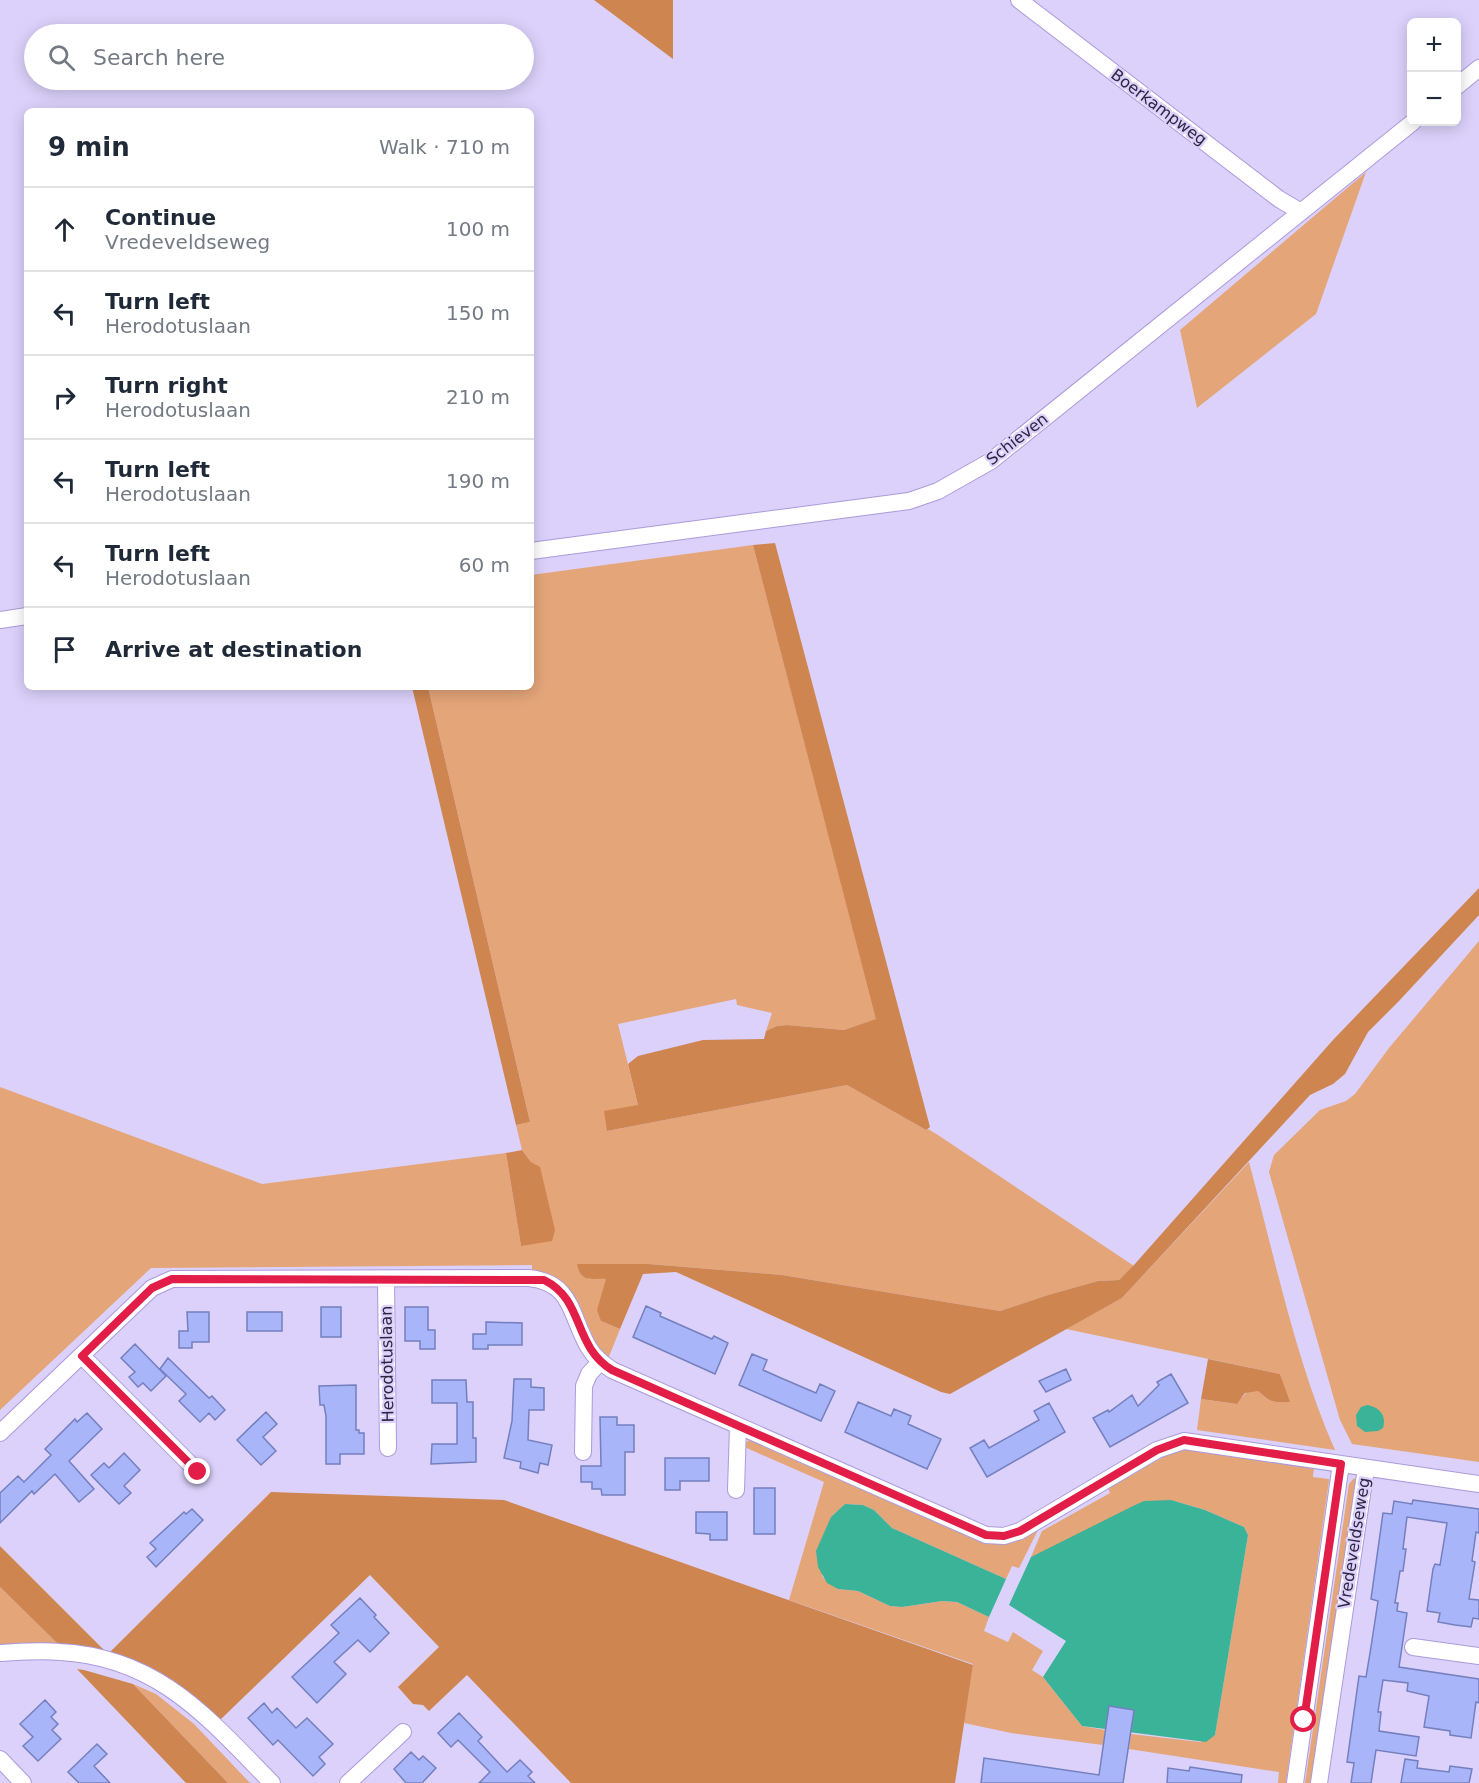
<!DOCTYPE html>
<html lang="en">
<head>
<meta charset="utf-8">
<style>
	:root { --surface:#fff; --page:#f2f2f3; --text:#1f2937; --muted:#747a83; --line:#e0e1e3 }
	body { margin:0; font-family:"DejaVu Sans",sans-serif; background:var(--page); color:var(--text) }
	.controls { position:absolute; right:18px; top:18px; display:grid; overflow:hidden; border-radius:9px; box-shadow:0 3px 15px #0003 }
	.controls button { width:54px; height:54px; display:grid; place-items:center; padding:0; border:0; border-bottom:2px solid var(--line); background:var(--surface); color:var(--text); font:30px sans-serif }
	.stop { position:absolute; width:18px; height:18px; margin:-14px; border:4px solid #e11d48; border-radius:50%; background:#fff }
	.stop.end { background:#e11d48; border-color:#fff; box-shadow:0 2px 6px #0008 }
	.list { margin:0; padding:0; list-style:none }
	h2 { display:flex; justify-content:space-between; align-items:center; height:78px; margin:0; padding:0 24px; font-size:26px }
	h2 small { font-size:20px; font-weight:400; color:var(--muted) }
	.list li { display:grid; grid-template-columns:39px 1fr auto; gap:18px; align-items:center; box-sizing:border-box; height:84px; padding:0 24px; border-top:2px solid var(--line) }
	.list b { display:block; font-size:22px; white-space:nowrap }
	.list p { margin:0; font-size:20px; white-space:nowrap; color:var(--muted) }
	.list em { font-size:20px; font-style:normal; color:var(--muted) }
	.icon { flex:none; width:33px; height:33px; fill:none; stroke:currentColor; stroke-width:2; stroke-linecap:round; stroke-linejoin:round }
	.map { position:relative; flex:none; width:1479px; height:1783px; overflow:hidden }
	.search { position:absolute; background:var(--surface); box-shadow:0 3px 15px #0003; left:24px; top:24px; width:510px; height:66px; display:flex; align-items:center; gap:15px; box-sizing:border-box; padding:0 21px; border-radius:33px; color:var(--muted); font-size:22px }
	.panel { position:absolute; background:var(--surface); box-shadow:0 3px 15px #0003; left:24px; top:108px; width:510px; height:582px; border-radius:9px }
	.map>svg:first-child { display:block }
</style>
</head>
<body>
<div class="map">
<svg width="1479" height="1783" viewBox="0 0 1479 1783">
	<rect width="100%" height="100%" fill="#dbd1fb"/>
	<path fill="#e4a579" d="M 1366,172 L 1316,314 L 1197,408 L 1180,330 Z
		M 753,545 L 877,1019 L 844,1030 L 787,1025 L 777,1026 L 766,1031 L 772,1013 L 737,1005 L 736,999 L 618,1024 L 638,1105 L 607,1131 L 847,1085 L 926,1130 L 928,1129 L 938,1135 L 1134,1266 L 1119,1280 L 1098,1281 L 1048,1295 L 1000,1311 L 782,1275 L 649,1264 L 607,1278 L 601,1321 L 620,1329 L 608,1359 L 596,1344 L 580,1307 L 571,1292 L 556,1279 L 532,1272 L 532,1265 L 151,1268 L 0,1410 L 0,1087 L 262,1184 L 506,1153 L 521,1246 L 531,1162 L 522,1150 L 516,1125 L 530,1122 L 428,687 L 531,687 L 531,575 Z
		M 1479,941 L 1479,1462 L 1352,1444 L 1340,1420 L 1269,1172 L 1274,1155 L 1320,1110 L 1346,1101 L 1355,1094 L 1389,1048 Z
		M 1249,1162 C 1274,1255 1296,1362 1335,1450 L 1197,1430 L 1201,1399 L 1236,1404 L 1248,1391 L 1258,1391 C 1271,1402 1271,1403 1289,1402 L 1280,1374 L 1066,1329 L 1122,1298 Z
		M 749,1440 L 981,1542 L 999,1544 L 1039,1528 L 1019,1568 L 1012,1566 L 1006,1579 L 892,1528 L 874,1510 L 863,1505 L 845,1504 L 831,1517 L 822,1576 L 827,1582 L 838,1589 L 858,1591 L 890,1606 L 902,1607 L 942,1601 L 957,1602 L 989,1617 L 984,1631 L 1008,1642 L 1013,1632 L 1043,1651 L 1032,1670 L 1043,1677 L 1082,1726 L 1105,1730 L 1103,1745 L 1011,1733 L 964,1723 L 973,1664 L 789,1600 L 824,1482 L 742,1446 Z
		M 1183,1449 L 1314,1466 L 1313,1477 L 1329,1479 L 1329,1481 L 1286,1783 L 1278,1783 L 1279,1772 L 1129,1749 L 1131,1734 L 1200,1742 L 1215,1735 L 1248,1535 L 1244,1527 L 1205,1510 L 1171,1500 L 1031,1557 L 1042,1531 L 1110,1493 L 1108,1488 L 1174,1451 Z
		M 1354,1478 L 1356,1481 L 1313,1783 L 1305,1783 L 1349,1484 Z
		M 0,1587 L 58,1644 L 0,1644 Z
		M 133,1684 L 156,1694 L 194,1724 L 250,1783 L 228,1783 Z"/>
	<path fill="#ce8550" d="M 594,0 L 673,0 L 673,59 Z
		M 775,543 L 930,1127 L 926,1130 L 847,1085 L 607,1131 L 604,1111 L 638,1105 L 628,1064 L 638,1056 L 703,1040 L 764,1039 L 766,1031 L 777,1026 L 787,1025 L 844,1030 L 876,1019 L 753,545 Z
		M 412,687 L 428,687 L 530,1122 L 516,1125 Z
		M 1479,888 L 1479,915 L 1398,1002 L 1368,1032 L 1345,1074 L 1333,1084 L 1310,1095 L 1122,1298 L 950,1394 L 941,1392 L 676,1272 L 643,1274 L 620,1329 L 601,1321 L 597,1310 L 606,1279 C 590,1278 581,1283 577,1264 L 649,1264 L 782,1275 L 1000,1311 L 1048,1295 L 1098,1281 L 1119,1280 L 1134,1265 L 1333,1040 Z
		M 522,1150 L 531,1162 L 540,1167 L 555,1230 L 552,1241 L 521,1246 L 506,1153 Z
		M 1208,1359 L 1280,1374 L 1290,1402 C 1271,1403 1271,1402 1258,1391 L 1245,1393 L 1237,1404 L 1201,1399 Z
		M 271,1492 L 504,1500 L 973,1665 L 955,1783 L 571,1783 L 467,1675 L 429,1711 L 423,1705 L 413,1704 L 398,1687 L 439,1647 L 370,1575 L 220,1720 L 203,1704 L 58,1644 L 0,1587 L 0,1546 L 108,1654 Z
		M 77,1669 L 84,1670 L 133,1684 L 228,1783 L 186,1783 Z"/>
	<path fill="#3ab399" d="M 1367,1405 C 1379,1407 1387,1415 1383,1428 L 1378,1431 L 1365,1432 L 1357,1426 L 1356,1415 L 1361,1407 Z
		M 1171,1500 L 1205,1510 L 1244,1527 L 1248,1535 L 1215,1735 L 1206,1742 L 1082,1726 L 1043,1677 L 1066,1641 L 1009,1605 L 1031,1557 L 1133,1506 L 1144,1501 Z
		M 845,1504 L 863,1505 L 874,1510 L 892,1528 L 1006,1579 L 989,1617 L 957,1602 L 942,1601 L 902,1607 L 890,1606 L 858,1591 L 838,1589 L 827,1583 L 818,1567 L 816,1551 L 831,1517 Z"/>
	<path fill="#a8b5f8" stroke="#747fbe" stroke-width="1.5" d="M 646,1306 L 661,1313 L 660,1316 L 712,1339 L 714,1336 L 728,1343 L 715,1374 L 633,1337 Z
		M 321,1307 L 341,1307 L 341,1337 L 321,1337 Z
		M 405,1307 L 428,1307 L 428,1330 L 435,1330 L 435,1349 L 420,1349 L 420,1341 L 405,1341 Z
		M 187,1312 L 209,1312 L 209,1342 L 192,1342 L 192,1348 L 179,1348 L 179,1331 L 188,1331 Z
		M 247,1312 L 282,1312 L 282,1331 L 247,1331 Z
		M 486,1322 L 522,1323 L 522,1345 L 488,1345 L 488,1349 L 473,1349 L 473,1334 L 486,1334 Z
		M 135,1344 L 166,1376 L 151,1391 L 143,1383 L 138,1387 L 129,1377 L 135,1372 L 121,1358 Z
		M 752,1354 L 767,1360 L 763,1370 L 781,1378 L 816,1393 L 820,1384 L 835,1391 L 821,1421 L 739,1385 Z
		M 168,1358 L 209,1398 L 212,1396 L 225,1410 L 215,1420 L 209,1413 L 200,1422 L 179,1401 L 186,1394 L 160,1369 Z
		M 1066,1369 L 1071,1380 L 1046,1392 L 1039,1381 Z
		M 1171,1374 L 1188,1403 L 1110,1447 L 1093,1418 L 1108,1410 L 1109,1412 L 1132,1395 L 1138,1406 L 1159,1385 L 1157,1382 Z
		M 514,1379 L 531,1379 L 531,1387 L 544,1388 L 544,1410 L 529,1410 L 528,1440 L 552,1445 L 548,1465 L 540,1463 L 538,1473 L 520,1468 L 521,1462 L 504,1458 L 512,1421 Z
		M 432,1380 L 466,1380 L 467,1402 L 473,1402 L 473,1438 L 476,1438 L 476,1462 L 431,1464 L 432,1444 L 457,1444 L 457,1403 L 432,1403 Z
		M 356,1385 L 356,1430 L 359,1430 L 359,1433 L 364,1433 L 364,1454 L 340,1454 L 340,1464 L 326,1464 L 326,1416 L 324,1405 L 320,1405 L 319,1386 Z
		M 858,1402 L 891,1416 L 894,1409 L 911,1416 L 908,1424 L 941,1439 L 927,1469 L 845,1432 Z
		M 1049,1403 L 1065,1432 L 987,1477 L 970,1448 L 984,1440 L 989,1448 L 1039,1420 L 1034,1411 Z
		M 266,1412 L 277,1424 L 263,1437 L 276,1451 L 261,1465 L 237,1440 Z
		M 87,1413 L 102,1429 L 69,1461 L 94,1489 L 79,1502 L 55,1474 L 34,1494 L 32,1491 L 0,1523 L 0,1493 L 18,1476 L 24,1482 L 51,1455 L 45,1449 L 75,1419 L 77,1422 Z
		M 600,1417 L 617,1417 L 617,1425 L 634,1425 L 634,1452 L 625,1452 L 625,1495 L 602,1495 L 601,1489 L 592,1489 L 592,1482 L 581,1482 L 581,1466 L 601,1466 Z
		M 124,1453 L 140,1470 L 124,1486 L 131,1493 L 119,1504 L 91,1475 L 104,1463 L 109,1468 Z
		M 665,1458 L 709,1458 L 709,1481 L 680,1481 L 680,1490 L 665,1490 Z
		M 754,1488 L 775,1488 L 775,1534 L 754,1534 Z
		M 1413,1500 L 1479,1509 L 1479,1533 L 1476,1532 L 1472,1561 L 1475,1562 L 1469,1599 L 1479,1600 L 1479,1619 L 1473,1618 L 1471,1627 L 1455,1625 L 1438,1622 L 1440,1613 L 1427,1611 L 1433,1569 L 1435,1564 L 1440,1565 L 1447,1523 L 1407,1517 L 1403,1549 L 1406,1549 L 1403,1571 L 1400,1571 L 1395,1603 L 1398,1603 L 1397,1611 L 1407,1613 L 1399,1667 L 1479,1679 L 1479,1703 L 1476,1702 L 1471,1738 L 1450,1735 L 1450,1731 L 1424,1727 L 1429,1696 L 1407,1691 L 1408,1683 L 1383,1680 L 1378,1712 L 1381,1712 L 1379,1731 L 1419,1737 L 1416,1756 L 1376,1750 L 1371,1783 L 1351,1783 L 1354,1763 L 1347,1762 L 1359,1676 L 1366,1677 L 1371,1647 L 1378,1601 L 1371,1599 L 1383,1513 L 1392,1514 L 1394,1501 L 1412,1504 Z
		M 192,1509 L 203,1520 L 156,1567 L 147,1557 L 156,1549 L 150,1543 L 184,1512 L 186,1514 Z
		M 696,1512 L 727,1512 L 727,1540 L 710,1540 L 710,1534 L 696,1533 Z
		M 360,1598 L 376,1615 L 374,1617 L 389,1633 L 370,1652 L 358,1640 L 334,1662 L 346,1674 L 317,1703 L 292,1677 L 339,1633 L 331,1625 Z
		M 45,1700 L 56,1712 L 51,1717 L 58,1724 L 52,1730 L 61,1739 L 38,1761 L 23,1746 L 33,1737 L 20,1724 Z
		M 264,1703 L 272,1713 L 277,1708 L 296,1728 L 307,1718 L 333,1744 L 319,1757 L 325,1764 L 313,1776 L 278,1740 L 273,1745 L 248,1718 Z
		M 1109,1706 L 1134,1710 L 1123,1783 L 981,1783 L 984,1758 L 1099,1775 Z
		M 459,1713 L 482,1737 L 478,1741 L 507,1772 L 520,1760 L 532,1772 L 528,1776 L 535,1783 L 479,1783 L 490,1772 L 458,1740 L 451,1747 L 438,1733 Z
		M 97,1744 L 107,1754 L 94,1766 L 110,1783 L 79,1783 L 68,1772 Z
		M 411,1752 L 419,1760 L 423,1756 L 436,1768 L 422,1783 L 406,1783 L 394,1769 Z
		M 1405,1759 L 1418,1761 L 1417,1768 L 1449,1772 L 1450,1766 L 1472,1769 L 1469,1783 L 1401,1783 Z
		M 1190,1767 L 1242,1775 L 1241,1783 L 1167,1783 L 1168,1768 L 1189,1771 Z"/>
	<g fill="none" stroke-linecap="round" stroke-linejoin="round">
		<g stroke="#ab9add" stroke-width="18">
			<path id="minor" d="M 1019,0 L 1279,199 L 1301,212
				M 1456,87 L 1479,68
				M 531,551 L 909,501 L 938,491 L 991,461 L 1413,122
				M 0,620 L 27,616
				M 386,1280 L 388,1448
				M 82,1356 L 198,1472
				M 0,1433 L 152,1288 L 172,1279 L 529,1278 C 574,1283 570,1317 589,1348 C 595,1358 603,1364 612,1370 L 986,1535 L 1004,1536 L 1020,1531 L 1157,1450 L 1184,1441 L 1479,1484
				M 583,1452 L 584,1386 L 589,1374 L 600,1362
				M 736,1490 L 738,1426
				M 1413,1647 L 1479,1656
				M 0,1653 C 20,1652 40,1650 60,1652 C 158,1657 208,1718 272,1783
				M 0,1759 L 23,1783
				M 348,1783 L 403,1732
				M 1295,1783 L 1341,1464
				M 1319,1783 L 1366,1468"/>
		</g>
		<use href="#minor" stroke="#fff" stroke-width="16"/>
	</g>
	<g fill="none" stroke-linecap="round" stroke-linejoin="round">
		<path stroke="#e11d48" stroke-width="8" d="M 198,1472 L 82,1356 L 152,1288 L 172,1279 L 544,1280 C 585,1300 572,1345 612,1370 L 986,1535 L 1004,1536 L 1020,1531 L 1157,1450 L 1184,1440 L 1341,1464 L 1304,1720"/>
	</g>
	<g text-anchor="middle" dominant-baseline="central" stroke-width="4.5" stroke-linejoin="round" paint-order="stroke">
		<g font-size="16" fill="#2d2640" stroke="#dbd1fb">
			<text transform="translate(1159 107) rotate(37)">Boerkampweg</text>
			<text transform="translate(1017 439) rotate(-38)">Schieven</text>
			<text transform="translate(387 1364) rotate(-91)">Herodotuslaan</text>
			<text transform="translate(1354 1543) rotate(-81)">Vredeveldseweg</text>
		</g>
	</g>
</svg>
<div class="controls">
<button>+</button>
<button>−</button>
</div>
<div class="stop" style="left:1304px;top:1720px"></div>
<div class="stop end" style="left:198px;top:1472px"></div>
<div class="search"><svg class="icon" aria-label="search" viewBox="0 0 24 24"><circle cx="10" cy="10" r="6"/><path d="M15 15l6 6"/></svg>Search here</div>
<section class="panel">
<h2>9 min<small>Walk · 710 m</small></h2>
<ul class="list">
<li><svg class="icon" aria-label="ahead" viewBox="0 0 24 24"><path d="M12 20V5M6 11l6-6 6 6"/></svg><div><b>Continue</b><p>Vredeveldseweg</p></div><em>100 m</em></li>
<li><svg class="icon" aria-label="left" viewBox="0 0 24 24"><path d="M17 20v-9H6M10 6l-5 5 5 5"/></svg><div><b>Turn left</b><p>Herodotuslaan</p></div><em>150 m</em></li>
<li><svg class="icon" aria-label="right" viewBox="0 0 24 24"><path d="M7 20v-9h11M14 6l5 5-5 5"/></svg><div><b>Turn right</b><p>Herodotuslaan</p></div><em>210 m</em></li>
<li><svg class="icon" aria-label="left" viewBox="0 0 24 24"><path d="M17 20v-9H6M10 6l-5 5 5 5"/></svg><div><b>Turn left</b><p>Herodotuslaan</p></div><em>190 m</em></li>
<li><svg class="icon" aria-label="left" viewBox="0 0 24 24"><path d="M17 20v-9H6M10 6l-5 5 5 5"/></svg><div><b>Turn left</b><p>Herodotuslaan</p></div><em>60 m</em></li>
<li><svg class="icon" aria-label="arrive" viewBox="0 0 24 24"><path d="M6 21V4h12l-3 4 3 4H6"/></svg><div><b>Arrive at destination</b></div></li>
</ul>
</section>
</div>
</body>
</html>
